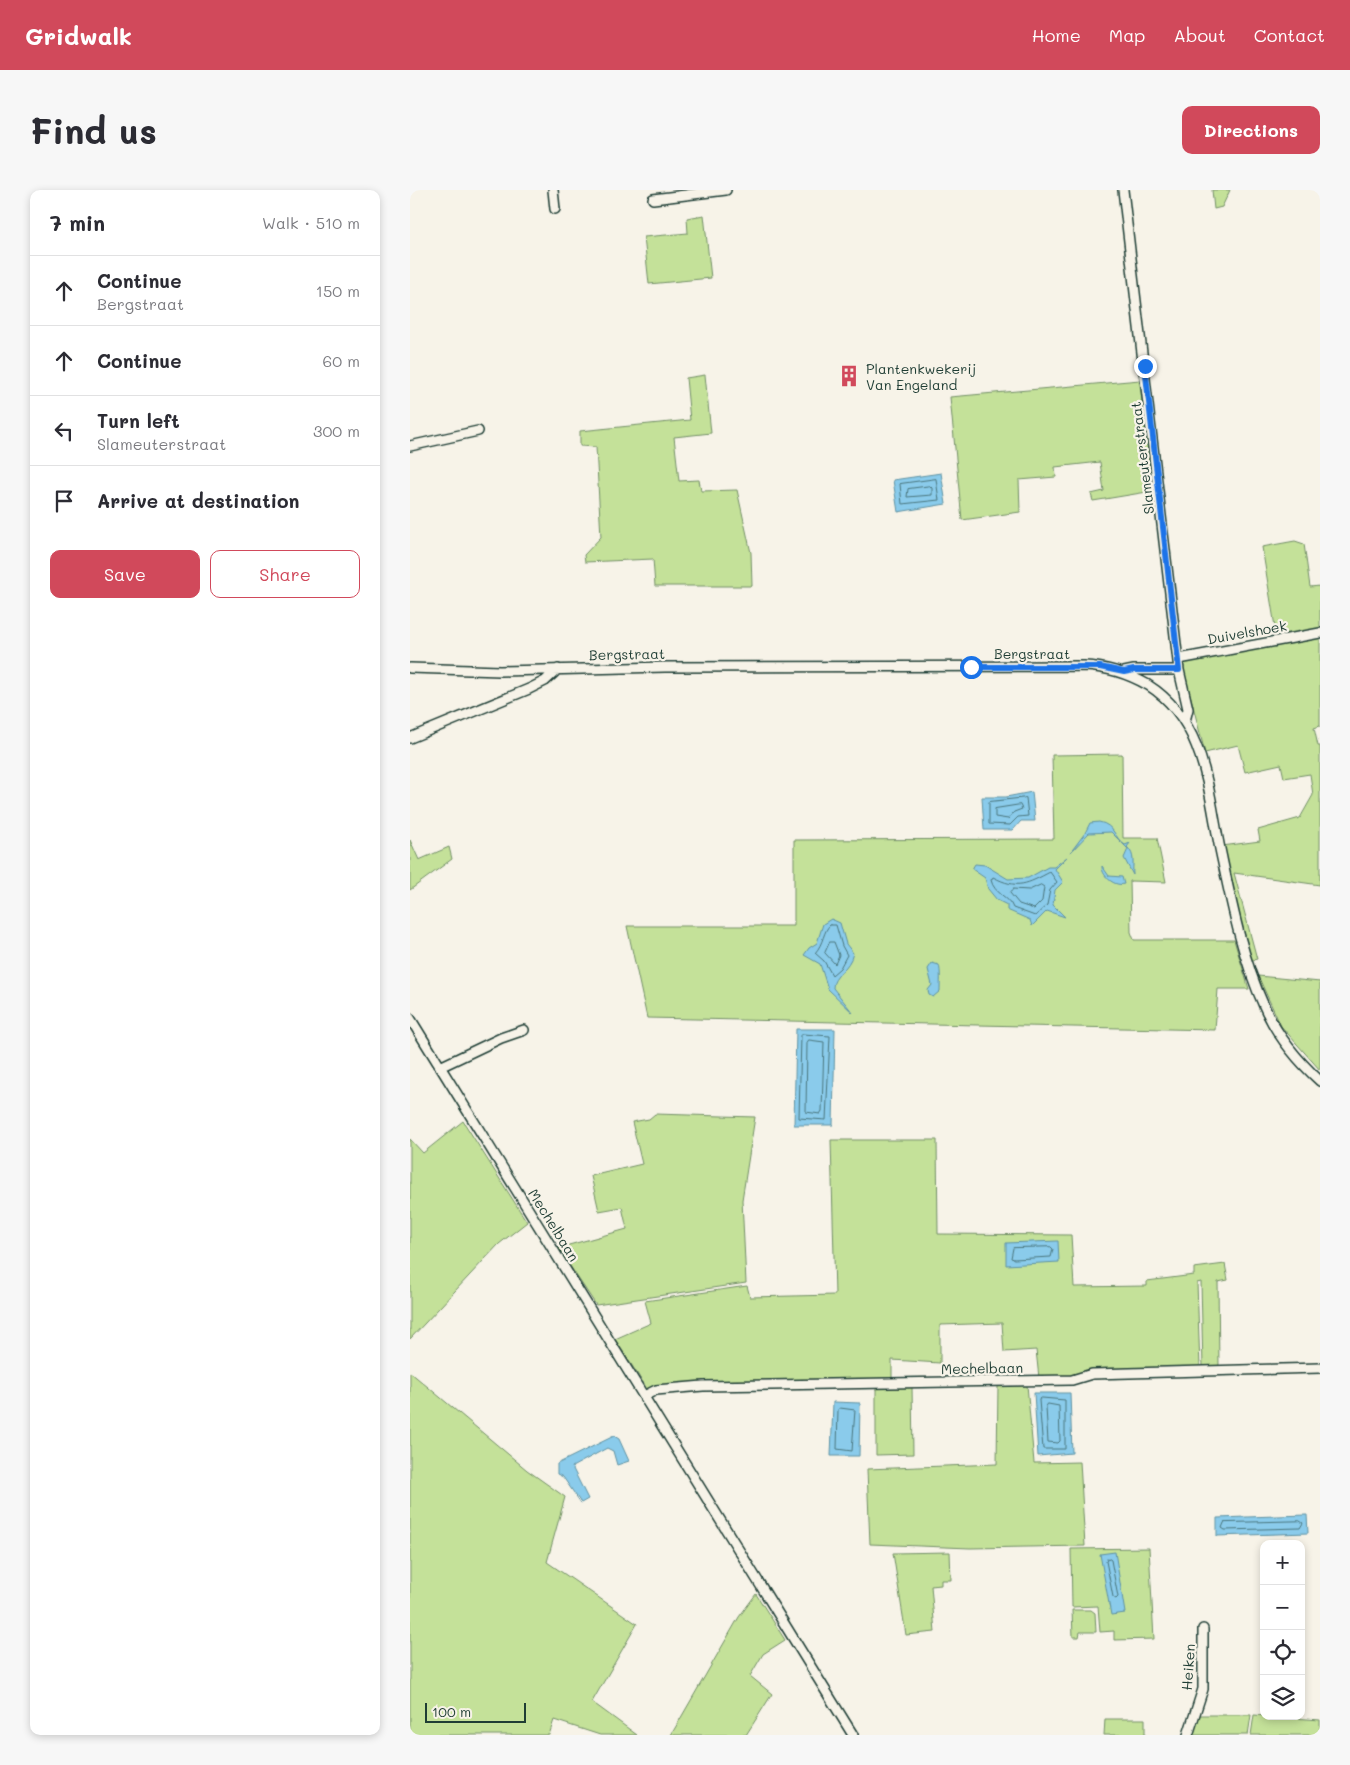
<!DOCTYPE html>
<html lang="en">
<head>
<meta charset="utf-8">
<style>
	:root { --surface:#fff; --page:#f7f7f7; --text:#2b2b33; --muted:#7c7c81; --line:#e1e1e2; --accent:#d1495b }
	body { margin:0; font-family:Mali,sans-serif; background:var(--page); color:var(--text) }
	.controls { position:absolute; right:15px; bottom:15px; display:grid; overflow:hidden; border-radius:10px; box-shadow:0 2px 8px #0003 }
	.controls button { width:45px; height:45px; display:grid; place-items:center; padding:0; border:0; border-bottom:1px solid var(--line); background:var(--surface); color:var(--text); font:25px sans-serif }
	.scale { position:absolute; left:15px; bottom:12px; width:101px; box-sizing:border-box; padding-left:5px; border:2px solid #1f3d34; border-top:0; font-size:14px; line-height:18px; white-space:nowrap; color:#1f3d34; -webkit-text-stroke:4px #f7f3e8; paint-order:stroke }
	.stop { position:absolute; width:15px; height:15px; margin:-11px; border:4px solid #1a73e8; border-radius:50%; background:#fff }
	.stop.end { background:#1a73e8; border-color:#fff; box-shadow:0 1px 5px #0008 }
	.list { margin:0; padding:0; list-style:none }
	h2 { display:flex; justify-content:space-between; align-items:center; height:65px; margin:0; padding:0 20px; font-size:21px }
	h2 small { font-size:16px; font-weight:400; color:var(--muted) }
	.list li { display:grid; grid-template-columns:32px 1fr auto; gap:15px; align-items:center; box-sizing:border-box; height:70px; padding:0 20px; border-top:1px solid var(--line) }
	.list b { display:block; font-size:19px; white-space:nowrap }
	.list p { margin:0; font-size:16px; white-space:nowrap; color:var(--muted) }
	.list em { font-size:16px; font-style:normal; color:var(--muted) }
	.actions { display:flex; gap:10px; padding:15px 20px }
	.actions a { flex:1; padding:11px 0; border:1px solid var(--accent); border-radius:10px; text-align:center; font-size:18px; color:var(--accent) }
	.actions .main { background:var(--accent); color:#fff }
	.icon { flex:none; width:28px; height:28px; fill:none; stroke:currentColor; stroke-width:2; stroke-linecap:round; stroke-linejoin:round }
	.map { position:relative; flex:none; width:910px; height:1545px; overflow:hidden; border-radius:10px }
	header { display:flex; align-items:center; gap:30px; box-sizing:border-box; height:70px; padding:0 25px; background:var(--accent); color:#fff }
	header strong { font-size:24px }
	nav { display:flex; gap:28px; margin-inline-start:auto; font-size:18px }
	.intro { display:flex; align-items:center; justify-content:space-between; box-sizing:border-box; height:120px; padding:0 30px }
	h1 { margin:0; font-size:35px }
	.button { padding:12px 22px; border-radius:10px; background:var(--accent); color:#fff; font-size:18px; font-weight:700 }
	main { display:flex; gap:30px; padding:0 30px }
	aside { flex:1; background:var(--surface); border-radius:10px; box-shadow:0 2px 8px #0003 }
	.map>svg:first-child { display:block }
</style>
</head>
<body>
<header>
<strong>Gridwalk</strong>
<nav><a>Home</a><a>Map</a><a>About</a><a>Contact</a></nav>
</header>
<div class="intro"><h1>Find us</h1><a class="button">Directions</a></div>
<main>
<aside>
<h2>7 min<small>Walk · 510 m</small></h2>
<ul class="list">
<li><svg class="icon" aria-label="ahead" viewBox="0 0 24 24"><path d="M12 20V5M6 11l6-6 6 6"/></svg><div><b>Continue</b><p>Bergstraat</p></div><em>150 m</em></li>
<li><svg class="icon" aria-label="ahead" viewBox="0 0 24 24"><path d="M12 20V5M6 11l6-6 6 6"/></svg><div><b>Continue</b></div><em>60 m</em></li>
<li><svg class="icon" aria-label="left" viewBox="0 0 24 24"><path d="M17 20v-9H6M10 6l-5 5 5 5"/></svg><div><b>Turn left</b><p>Slameuterstraat</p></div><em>300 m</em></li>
<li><svg class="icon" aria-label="arrive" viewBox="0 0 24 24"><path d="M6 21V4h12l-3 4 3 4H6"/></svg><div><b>Arrive at destination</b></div></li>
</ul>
<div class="actions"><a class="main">Save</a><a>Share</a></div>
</aside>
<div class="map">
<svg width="910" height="1545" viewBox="0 0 910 1545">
	<rect width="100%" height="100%" fill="#f7f3e8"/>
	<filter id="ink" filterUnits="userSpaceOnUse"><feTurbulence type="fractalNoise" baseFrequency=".02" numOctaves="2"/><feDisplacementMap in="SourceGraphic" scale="10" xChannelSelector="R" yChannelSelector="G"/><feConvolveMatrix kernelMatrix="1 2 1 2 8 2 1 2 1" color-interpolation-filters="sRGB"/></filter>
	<g filter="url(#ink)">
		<path fill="#c4e199" stroke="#728f66" d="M 802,0 L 820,0 L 812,17 L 804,19 Z
			M 294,25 L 301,88 L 239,94 L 234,47 L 278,43 L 277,28 Z
			M 295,185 L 301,243 L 264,247 L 269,291 L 289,290 L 291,301 L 327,300 L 341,363 L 342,396 L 245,396 L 243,369 L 175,372 L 174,365 L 191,347 L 186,257 L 170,256 L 170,241 L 280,230 L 276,188 Z
			M 730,190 L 743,301 L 683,311 L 681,304 L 694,301 L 690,272 L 645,277 L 646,287 L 609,290 L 610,322 L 552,330 L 540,207 Z
			M 885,351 L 894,354 L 900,397 L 910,396 L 910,440 L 867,449 L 852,357 Z
			M 910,447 L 910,536 L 904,538 L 908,556 L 910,556 L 910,695 L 824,683 L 847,769 L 839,771 L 812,656 L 850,651 L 848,640 L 890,628 L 903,605 L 900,584 L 874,588 L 871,574 L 835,582 L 828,555 L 795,563 L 772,473 L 776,470 Z
			M 712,564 L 713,648 L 747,648 L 756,692 L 720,691 L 721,742 L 724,750 L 824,750 L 839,799 L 808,799 L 805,840 L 237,828 L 217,736 L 384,736 L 384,650 L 644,649 L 642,565 Z
			M 0,650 L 9,670 L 39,657 L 42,669 L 0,700 Z
			M 848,786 L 910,792 L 910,880 L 871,836 Z
			M 245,924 L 345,927 L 332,1010 L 336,1093 L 186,1115 L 148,1058 L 217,1039 L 212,1017 L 189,1021 L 181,986 L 232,974 L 222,932 L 239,929 Z
			M 53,931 L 117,1032 L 89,1054 L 0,1149 L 0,949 L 13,963 Z
			M 421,950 L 527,950 L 528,1044 L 661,1045 L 664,1097 L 737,1096 L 737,1091 L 784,1085 L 784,1078 L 815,1074 L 818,1090 L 808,1092 L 809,1177 L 793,1178 L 791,1092 L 787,1093 L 790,1178 L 629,1188 L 626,1160 L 594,1162 L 592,1133 L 530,1135 L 530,1173 L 482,1170 L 482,1188 L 260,1194 L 237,1199 L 205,1149 L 241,1133 L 235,1111 L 337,1096 L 340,1107 L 425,1105 Z
			M 0,1182 L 117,1280 L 155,1307 L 137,1372 L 227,1434 L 182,1512 L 227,1545 L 190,1545 L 144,1530 L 139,1545 L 0,1545 Z
			M 617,1195 L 624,1273 L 670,1272 L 675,1356 L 560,1358 L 460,1354 L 457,1279 L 587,1274 L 588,1196 Z
			M 466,1197 L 502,1197 L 503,1264 L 466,1265 Z
			M 739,1358 L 744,1449 L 704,1450 L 704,1441 L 690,1442 L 688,1416 L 662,1417 L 661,1359 Z
			M 540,1362 L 541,1390 L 531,1390 L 531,1395 L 521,1396 L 525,1442 L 496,1445 L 483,1363 Z
			M 346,1404 L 375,1450 L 353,1464 L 340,1486 L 362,1504 L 336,1545 L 261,1545 L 329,1427 Z
			M 662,1420 L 681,1420 L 685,1423 L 686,1442 L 670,1442 L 669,1447 L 663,1447 Z
			M 789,1525 L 841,1525 L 838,1545 L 782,1545 Z
			M 844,1525 L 910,1530 L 910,1545 L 841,1545 Z
			M 695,1529 L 735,1529 L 735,1545 L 694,1545 Z"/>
		<path fill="#8acbeb" stroke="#5f92a2" d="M 531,283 L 536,314 L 488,322 L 483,290 Z
			M 622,602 L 625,631 L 611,631 L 603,640 L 574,640 L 572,607 L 596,607 Z
			M 689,632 C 705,635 704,648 715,655 L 720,653 L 717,657 C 726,665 722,675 723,685 L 714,668 L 718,659 L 701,642 L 679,643 L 660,663 L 675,643 L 680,633 Z
			M 657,667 L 645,679 L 653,692 L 645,700 L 643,715 L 655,727 L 637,721 L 622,736 L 620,730 L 597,720 L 597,715 L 587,710 L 578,699 L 575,688 L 562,679 L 565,674 L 575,675 L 598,689 L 618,688 L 638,677 L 644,677 Z
			M 692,676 L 699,686 L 712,687 L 714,694 C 703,697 691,684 692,676 Z
			M 421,729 L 430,733 L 436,754 L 443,763 C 440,779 422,786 423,798 L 443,823 L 418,799 L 410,774 L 394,765 L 399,758 L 407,753 L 413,734 Z
			M 522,773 L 529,775 C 531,781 530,794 530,801 L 523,807 L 519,805 L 518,800 L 522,795 L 518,779 Z
			M 386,839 L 425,839 L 423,935 L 384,935 Z
			M 648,1051 L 649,1072 L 596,1075 L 596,1053 Z
			M 624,1203 L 660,1203 L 662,1263 L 628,1266 Z
			M 423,1212 L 450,1213 L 449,1266 L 421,1266 Z
			M 204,1246 L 209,1249 L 219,1271 L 207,1275 L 203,1261 L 197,1258 L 162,1277 L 178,1309 L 171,1313 L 153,1287 L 147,1284 L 147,1274 Z
			M 897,1325 L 898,1343 L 807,1346 L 807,1328 Z
			M 705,1362 L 715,1423 L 701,1425 L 690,1364 Z"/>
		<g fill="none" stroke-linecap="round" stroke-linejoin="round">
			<path stroke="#4a767d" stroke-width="1" d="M 526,289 L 529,310 L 492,314 L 490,294 Z
				M 520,296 L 522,298 L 522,305 L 497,307 L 498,299 Z
				M 616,608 L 618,626 L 608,627 L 600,635 L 579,634 L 579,612 Z
				M 610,615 L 612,619 L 604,622 L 598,629 L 585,627 L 585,619 Z
				M 640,682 L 647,692 L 640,700 L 637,715 L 625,726 L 603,718 C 599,706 584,704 581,690 L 583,687 C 608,700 617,694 640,682 Z
				M 631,695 L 634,697 L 632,711 L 624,719 L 609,714 L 600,703 L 603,699 L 619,700 Z
				M 420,735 L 426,735 L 432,756 L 437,765 L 430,778 L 422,785 L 414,771 L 405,763 C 414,753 413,741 420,735 Z
				M 420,752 L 424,752 L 429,765 L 425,774 L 415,763 Z
				M 393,844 L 420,846 L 416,930 L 389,928 L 391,846 Z
				M 399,850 L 414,852 L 412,921 L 410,924 L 396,922 L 397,853 Z
				M 641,1057 L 643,1059 L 641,1067 L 604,1069 L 601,1068 L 603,1058 Z
				M 632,1208 L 655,1210 L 655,1259 L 633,1259 L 629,1210 Z
				M 638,1214 L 649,1216 L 650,1251 L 648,1253 L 638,1252 L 636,1217 Z
				M 430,1218 L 445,1220 L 442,1261 L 427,1259 L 428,1220 Z
				M 890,1331 L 893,1333 L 890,1338 L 815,1340 L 812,1338 L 814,1333 Z
				M 698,1368 L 701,1370 L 708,1407 L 706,1409 L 703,1407 L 696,1371 Z"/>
			<g stroke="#1f3d34" stroke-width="12">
				<path id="minor" d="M 143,0 L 145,19
					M 713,0 L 769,480 L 778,519 L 775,531
					M 243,9 L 316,0
					M 0,256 L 68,241
					M 769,469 L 910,443
					M 0,478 L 90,481 L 255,477 L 674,476 C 698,477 717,483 738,495 C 795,531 798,600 810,659 C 821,711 832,768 854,816 C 867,846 886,869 910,891
					M 714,482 L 724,480 L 769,480
					M 0,548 L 119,499 L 135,491 L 148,479
					M 0,828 L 443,1545
					M 30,877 L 91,848 L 114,840
					M 234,1206 L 246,1200 L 293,1196 L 662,1190 L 682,1184 L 910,1178
					M 778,1545 L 793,1499 L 793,1439"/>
			</g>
			<use href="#minor" stroke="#f7f3e8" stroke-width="9"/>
		</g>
	</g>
	<g fill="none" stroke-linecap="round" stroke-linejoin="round" filter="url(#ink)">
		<path stroke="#1a73e8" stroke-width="6" d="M 561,477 L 690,477 L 714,482 L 724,480 L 769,480 L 735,176"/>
	</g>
	<defs>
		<g id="building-bare" transform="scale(1.725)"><path d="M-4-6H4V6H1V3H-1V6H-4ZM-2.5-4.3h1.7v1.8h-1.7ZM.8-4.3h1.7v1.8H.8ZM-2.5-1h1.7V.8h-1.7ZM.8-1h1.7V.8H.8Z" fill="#d1495b" stroke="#f7f3e8" stroke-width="2.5" paint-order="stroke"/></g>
	</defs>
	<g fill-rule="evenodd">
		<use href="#building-bare" x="439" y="186"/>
	</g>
	<g text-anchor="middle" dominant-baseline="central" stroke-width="4.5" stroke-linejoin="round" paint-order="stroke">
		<g font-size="14" fill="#1f3d34" stroke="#f7f3e8" text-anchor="start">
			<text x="456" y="178">Plantenkwekerij<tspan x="456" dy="16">Van Engeland</tspan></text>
		</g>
		<g font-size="14" fill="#1f3d34" stroke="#f7f3e8">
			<text transform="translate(732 268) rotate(-97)">Slameuterstraat</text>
			<text transform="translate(837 442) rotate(-10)">Duivelshoek</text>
			<text x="622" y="463">Bergstraat</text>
			<text transform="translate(217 464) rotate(-1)">Bergstraat</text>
			<text transform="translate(144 1035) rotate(58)">Mechelbaan</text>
			<text transform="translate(572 1178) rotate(-1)">Mechelbaan</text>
			<text transform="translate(778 1477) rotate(-86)">Heiken</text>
		</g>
	</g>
</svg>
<div class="controls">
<button>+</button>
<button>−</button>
<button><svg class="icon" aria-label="locate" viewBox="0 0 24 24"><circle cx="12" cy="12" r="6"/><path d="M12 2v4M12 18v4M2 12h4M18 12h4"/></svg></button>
<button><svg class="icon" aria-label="layers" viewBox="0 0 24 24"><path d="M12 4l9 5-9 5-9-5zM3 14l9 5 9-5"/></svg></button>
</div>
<div class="scale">100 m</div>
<div class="stop" style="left:561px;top:477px"></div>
<div class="stop end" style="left:735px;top:176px"></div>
</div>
</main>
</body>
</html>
